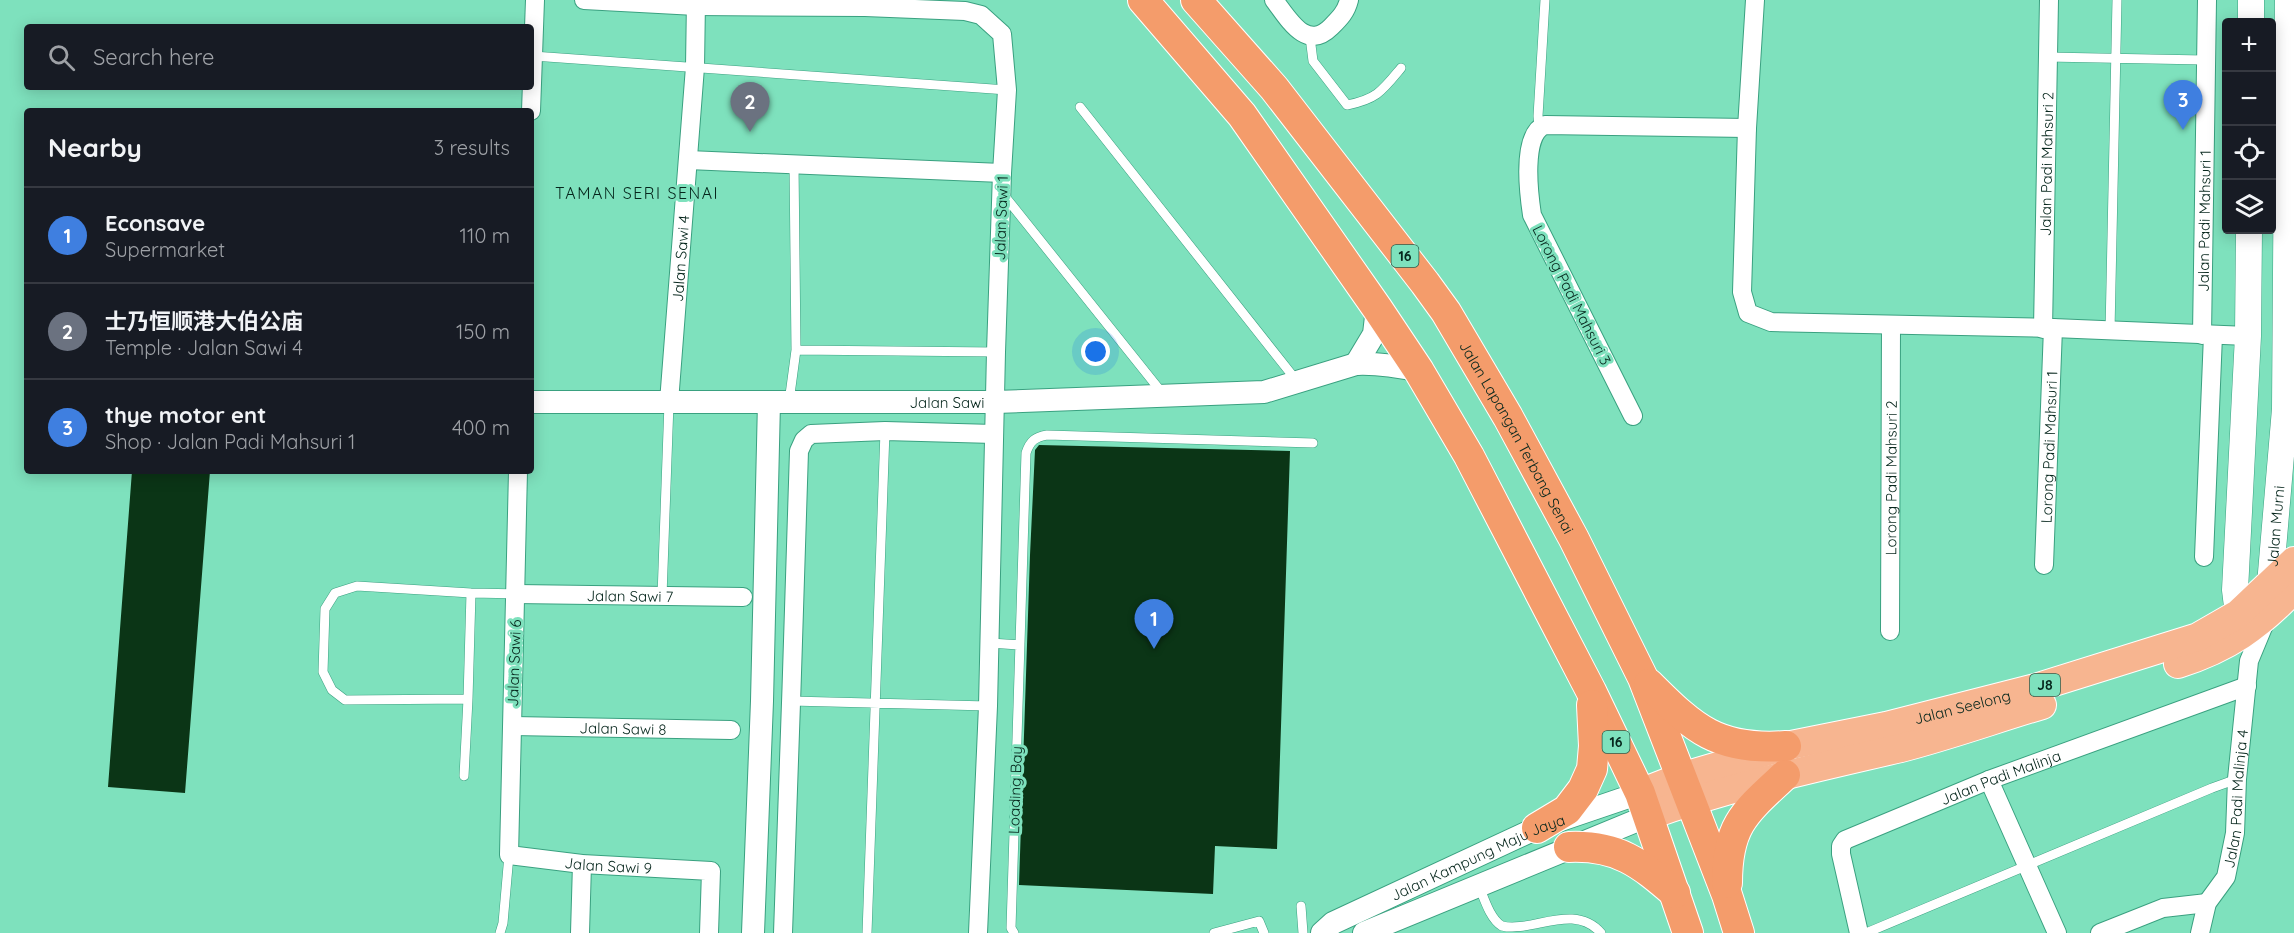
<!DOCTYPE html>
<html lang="en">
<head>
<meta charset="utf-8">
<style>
	:root { --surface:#171b24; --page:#242831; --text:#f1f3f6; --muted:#9ea1a6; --line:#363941; --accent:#d93025 }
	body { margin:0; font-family:Quicksand,"Noto Sans SC",sans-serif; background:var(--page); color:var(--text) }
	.controls { position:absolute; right:18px; top:18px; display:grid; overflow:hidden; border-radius:6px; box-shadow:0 3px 15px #0003 }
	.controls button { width:54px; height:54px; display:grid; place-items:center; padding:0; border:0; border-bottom:2px solid var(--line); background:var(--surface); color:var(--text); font:30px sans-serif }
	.you { position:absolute; left:1096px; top:352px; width:21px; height:21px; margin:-15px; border:4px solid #fff; border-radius:50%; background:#1a73e8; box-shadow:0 0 0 9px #1a73e833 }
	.badge { display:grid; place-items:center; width:39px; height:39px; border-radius:50%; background:var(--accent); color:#fff; font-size:20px; font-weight:700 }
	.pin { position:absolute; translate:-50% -50px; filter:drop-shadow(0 2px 3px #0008) }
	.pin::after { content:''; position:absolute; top:32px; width:21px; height:18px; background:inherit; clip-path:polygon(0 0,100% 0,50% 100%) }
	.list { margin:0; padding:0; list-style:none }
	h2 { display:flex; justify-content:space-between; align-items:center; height:78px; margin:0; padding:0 24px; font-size:26px }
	h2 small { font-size:20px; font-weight:400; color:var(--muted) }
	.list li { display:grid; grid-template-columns:39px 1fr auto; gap:18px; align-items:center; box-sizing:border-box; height:96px; padding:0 24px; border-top:2px solid var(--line) }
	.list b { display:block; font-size:22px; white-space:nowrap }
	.list p { margin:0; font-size:20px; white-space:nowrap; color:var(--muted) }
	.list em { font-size:20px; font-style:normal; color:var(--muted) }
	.icon { flex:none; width:33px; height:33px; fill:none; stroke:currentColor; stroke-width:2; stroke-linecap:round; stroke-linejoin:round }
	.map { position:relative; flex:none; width:2294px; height:933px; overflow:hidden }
	.search { position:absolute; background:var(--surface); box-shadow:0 3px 15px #0003; left:24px; top:24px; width:510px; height:66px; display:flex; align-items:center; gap:15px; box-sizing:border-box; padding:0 21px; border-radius:6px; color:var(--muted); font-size:22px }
	.panel { position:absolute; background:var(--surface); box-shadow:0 3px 15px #0003; left:24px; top:108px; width:510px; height:366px; border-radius:6px }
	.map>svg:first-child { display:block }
</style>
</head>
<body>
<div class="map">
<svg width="2294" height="933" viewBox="0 0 2294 933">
	<rect width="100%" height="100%" fill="#7ee1bd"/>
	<path fill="#0b3516" d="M 1039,445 L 1290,451 L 1277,849 L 1215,846 L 1213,894 L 1019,885 L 1030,555 L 1035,450 Z
		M 132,471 L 210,471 L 185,793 L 108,787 Z"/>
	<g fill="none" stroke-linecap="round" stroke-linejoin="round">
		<g stroke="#3aa180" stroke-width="10">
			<path id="service" d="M 1310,37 L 1313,61 L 1347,105 C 1377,99 1382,91 1401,68
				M 533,56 L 1007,90
				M 2047,57 L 2204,60
				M 1080,107 L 1296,380
				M 1539,127 L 1538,116 L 1545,0
				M 794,164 L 796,350
				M 1003,194 L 1163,394
				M 2110,331 L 2117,0
				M 789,402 L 796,350 L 996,352
				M 471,593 L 468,699 L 345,700 L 332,690 L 323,672 L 325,609 L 335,593 L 357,586 L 471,593 L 516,594
				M 662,596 L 669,403
				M 990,643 L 1020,645
				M 791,701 L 988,706
				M 464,776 L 468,699
				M 1479,886 C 1484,898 1490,919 1502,926 C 1532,933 1574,902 1601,933
				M 1301,906 L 1303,933
				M 500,933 L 503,923 L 509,855
				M 867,933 L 885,431
				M 1014,933 L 1011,928 L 1026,453 C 1030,441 1035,437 1047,435 L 1313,443
				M 1214,933 L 1259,921 L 1264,933
				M 1866,933 L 2212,788 L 2237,779"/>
		</g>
		<g stroke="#3aa180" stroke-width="20">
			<g id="minor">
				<path d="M 584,0 L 696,6 L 865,7 L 965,11 L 981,15 L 1002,34 L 1007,90 L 1002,173 L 996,352 L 988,706 L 978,933"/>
				<path d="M 1274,0 C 1288,18 1306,52 1331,27 C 1340,18 1346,12 1349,0"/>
				<path d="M 1755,0 L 1747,128 L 1742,292 L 1748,313 L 1771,322 L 2053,328 L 2248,336"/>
				<path d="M 531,111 L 535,0"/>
				<path d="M 688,160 L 1002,173"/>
				<path id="s1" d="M 2043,329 L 2049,0"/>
				<path id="s2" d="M 2202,335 L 2207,0"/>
				<path id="s3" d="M 669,402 L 695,67 L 696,0"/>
				<path d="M 1633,416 L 1532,215 C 1529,195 1521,134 1545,125 L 1747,128"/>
				<path id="s4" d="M 518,471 L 509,855 L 582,864 L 711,871 L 709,933"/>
				<path d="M 2204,557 L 2213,335"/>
				<path id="s5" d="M 2044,565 L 2053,328"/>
				<path id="s6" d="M 516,594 L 743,597"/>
				<path id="s7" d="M 1890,631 L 1891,325"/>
				<path id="s8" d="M 513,726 L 731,730"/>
				<path d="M 1989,780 L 2057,933"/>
				<path d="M 580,933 L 582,864"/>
				<path d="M 783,933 C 788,772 795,612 799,451 L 804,440 L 811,434 L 885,431 L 994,434"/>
				<path id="s9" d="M 1859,933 L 1841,854 L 1841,846 L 1845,840 L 1989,780 L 2247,686"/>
				<path d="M 2100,933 L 2163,908 L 2207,903"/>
				<path id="s10" d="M 2200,933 L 2207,903 L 2226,877 L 2235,833 L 2237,779 L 2249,661 L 2266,620"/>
			</g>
		</g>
		<g stroke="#3aa180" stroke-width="24">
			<g id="tertiary">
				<path d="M 1356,364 L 1374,334 L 1377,308"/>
				<path id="s11" d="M 531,402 L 995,402 L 1264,392 L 1356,364 C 1379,363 1397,366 1419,371"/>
				<path d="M 753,933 L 762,701 L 769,402"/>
				<path id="s12" d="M 1322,933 L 1333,923 L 1537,828 L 1640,793"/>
				<path d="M 1364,933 L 1648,816"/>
			</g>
		</g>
		<g stroke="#3aa180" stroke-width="27">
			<g id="secondary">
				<path d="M 2251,22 L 2251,0"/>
				<path id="s13" d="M 2269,596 L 2285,409 L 2288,0"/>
				<path d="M 2240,631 L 2235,590 L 2248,336 L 2249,230"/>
			</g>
		</g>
		<g stroke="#fff" stroke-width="30">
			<g id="primary">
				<path d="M 2178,664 C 2228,648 2258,627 2294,589"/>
				<path id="s14" d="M 1640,793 L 1681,777 L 1786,746 L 1886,726 L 2035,688 L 2198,637 L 2238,614 L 2294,561"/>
				<path d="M 1648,816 C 1731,786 1816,768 1901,748 C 1948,736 1995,719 2042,705"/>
			</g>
		</g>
		<g stroke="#fff" stroke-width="32">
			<g id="trunk">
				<path d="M 1143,0 L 1242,115 L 1377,308 L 1419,371 L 1469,456 L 1591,691 L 1640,793 L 1688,933"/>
				<path id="s15" d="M 1196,0 L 1274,88 L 1425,283 L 1446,312 L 1508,417 L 1574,539 L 1643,678 L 1727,895 L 1739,933"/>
				<path d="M 1649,684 C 1694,729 1718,751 1786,746"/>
				<path d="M 1537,828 L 1567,810 L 1583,789 L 1592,769 L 1594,746 L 1592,705"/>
				<path d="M 1569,847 C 1618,845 1640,863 1675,893"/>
				<path d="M 1727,883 C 1727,825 1745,812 1785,775"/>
			</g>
		</g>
		<use href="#service" stroke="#fff" stroke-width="9"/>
		<use href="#minor" stroke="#fff" stroke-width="18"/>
		<use href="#tertiary" stroke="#fff" stroke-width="22"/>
		<use href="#secondary" stroke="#fff" stroke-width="26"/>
		<use href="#primary" stroke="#f7b590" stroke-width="28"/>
		<use href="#trunk" stroke="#f49c6b" stroke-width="30"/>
	</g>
	<g text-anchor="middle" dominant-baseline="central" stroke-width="6" stroke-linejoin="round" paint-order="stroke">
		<g fill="#7ee1bd" stroke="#2a5e4c" stroke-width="1.5">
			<rect x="1391.5" y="245" width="27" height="22" rx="4.5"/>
			<rect x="2030" y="674" width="30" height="22" rx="4.5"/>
			<rect x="1602.5" y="731" width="27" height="22" rx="4.5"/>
		</g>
		<g font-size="14" font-weight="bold" fill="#06261c">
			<text x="1405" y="256">16</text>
			<text x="2045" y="685">J8</text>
			<text x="1616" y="742">16</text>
		</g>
		<g font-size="15" fill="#06261c" stroke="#7ee1bd">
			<text stroke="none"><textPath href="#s1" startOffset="165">Jalan Padi Mahsuri 2</textPath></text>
			<text transform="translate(1001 218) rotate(-88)">Jalan Sawi 1</text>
			<text stroke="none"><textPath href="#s2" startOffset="114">Jalan Padi Mahsuri 1</textPath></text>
			<text stroke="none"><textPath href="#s3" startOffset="144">Jalan Sawi 4</textPath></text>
			<text transform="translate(1572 295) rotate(63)">Lorong Padi Mahsuri 3</text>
			<text stroke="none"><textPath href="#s11" startOffset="416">Jalan Sawi</textPath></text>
			<text stroke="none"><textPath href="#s15" startOffset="544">Jalan Lapangan Terbang Senai</textPath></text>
			<text stroke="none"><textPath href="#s5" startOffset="118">Lorong Padi Mahsuri 1</textPath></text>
			<text stroke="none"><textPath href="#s7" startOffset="153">Lorong Padi Mahsuri 2</textPath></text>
			<text stroke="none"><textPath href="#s13" startOffset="70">Jalan Murni</textPath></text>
			<text stroke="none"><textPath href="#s6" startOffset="114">Jalan Sawi 7</textPath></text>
			<text transform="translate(514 663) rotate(-88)">Jalan Sawi 6</text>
			<text stroke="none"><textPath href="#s14" startOffset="334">Jalan Seelong</textPath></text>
			<text stroke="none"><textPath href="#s8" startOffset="110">Jalan Sawi 8</textPath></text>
			<text stroke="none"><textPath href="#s9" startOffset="264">Jalan Padi Malinja</textPath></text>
			<text transform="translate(1015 790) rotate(-88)">Loading Bay</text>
			<text stroke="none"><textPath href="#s10" startOffset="142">Jalan Padi Malinja 4</textPath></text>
			<text stroke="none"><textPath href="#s12" startOffset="174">Jalan Kampung Maju Jaya</textPath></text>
			<text stroke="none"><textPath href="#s4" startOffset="484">Jalan Sawi 9</textPath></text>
		</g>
		<g font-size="16" letter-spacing="1.5" fill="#06261c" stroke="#7ee1bd">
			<text x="637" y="193">TAMAN SERI SENAI</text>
		</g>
	</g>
</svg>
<div class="controls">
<button>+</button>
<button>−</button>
<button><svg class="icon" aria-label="locate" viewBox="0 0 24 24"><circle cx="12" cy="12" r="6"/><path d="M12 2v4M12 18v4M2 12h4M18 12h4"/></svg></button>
<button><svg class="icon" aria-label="layers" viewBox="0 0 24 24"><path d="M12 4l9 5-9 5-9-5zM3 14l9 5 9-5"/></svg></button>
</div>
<div class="you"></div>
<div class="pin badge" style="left:1154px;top:649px;background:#3f7fe0">1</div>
<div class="pin badge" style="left:750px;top:132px;background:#6b7280">2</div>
<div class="pin badge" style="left:2183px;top:130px;background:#3f7fe0">3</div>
<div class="search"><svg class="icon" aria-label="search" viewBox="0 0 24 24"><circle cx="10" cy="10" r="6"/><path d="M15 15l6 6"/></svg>Search here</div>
<section class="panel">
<h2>Nearby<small>3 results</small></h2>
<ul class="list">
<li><span class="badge" style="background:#3f7fe0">1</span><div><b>Econsave</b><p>Supermarket</p></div><em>110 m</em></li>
<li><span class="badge" style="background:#6b7280">2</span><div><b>士乃恒顺港大伯公庙</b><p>Temple · Jalan Sawi 4</p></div><em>150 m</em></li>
<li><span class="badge" style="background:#3f7fe0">3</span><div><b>thye motor ent</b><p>Shop · Jalan Padi Mahsuri 1</p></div><em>400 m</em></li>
</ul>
</section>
</div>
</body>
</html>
